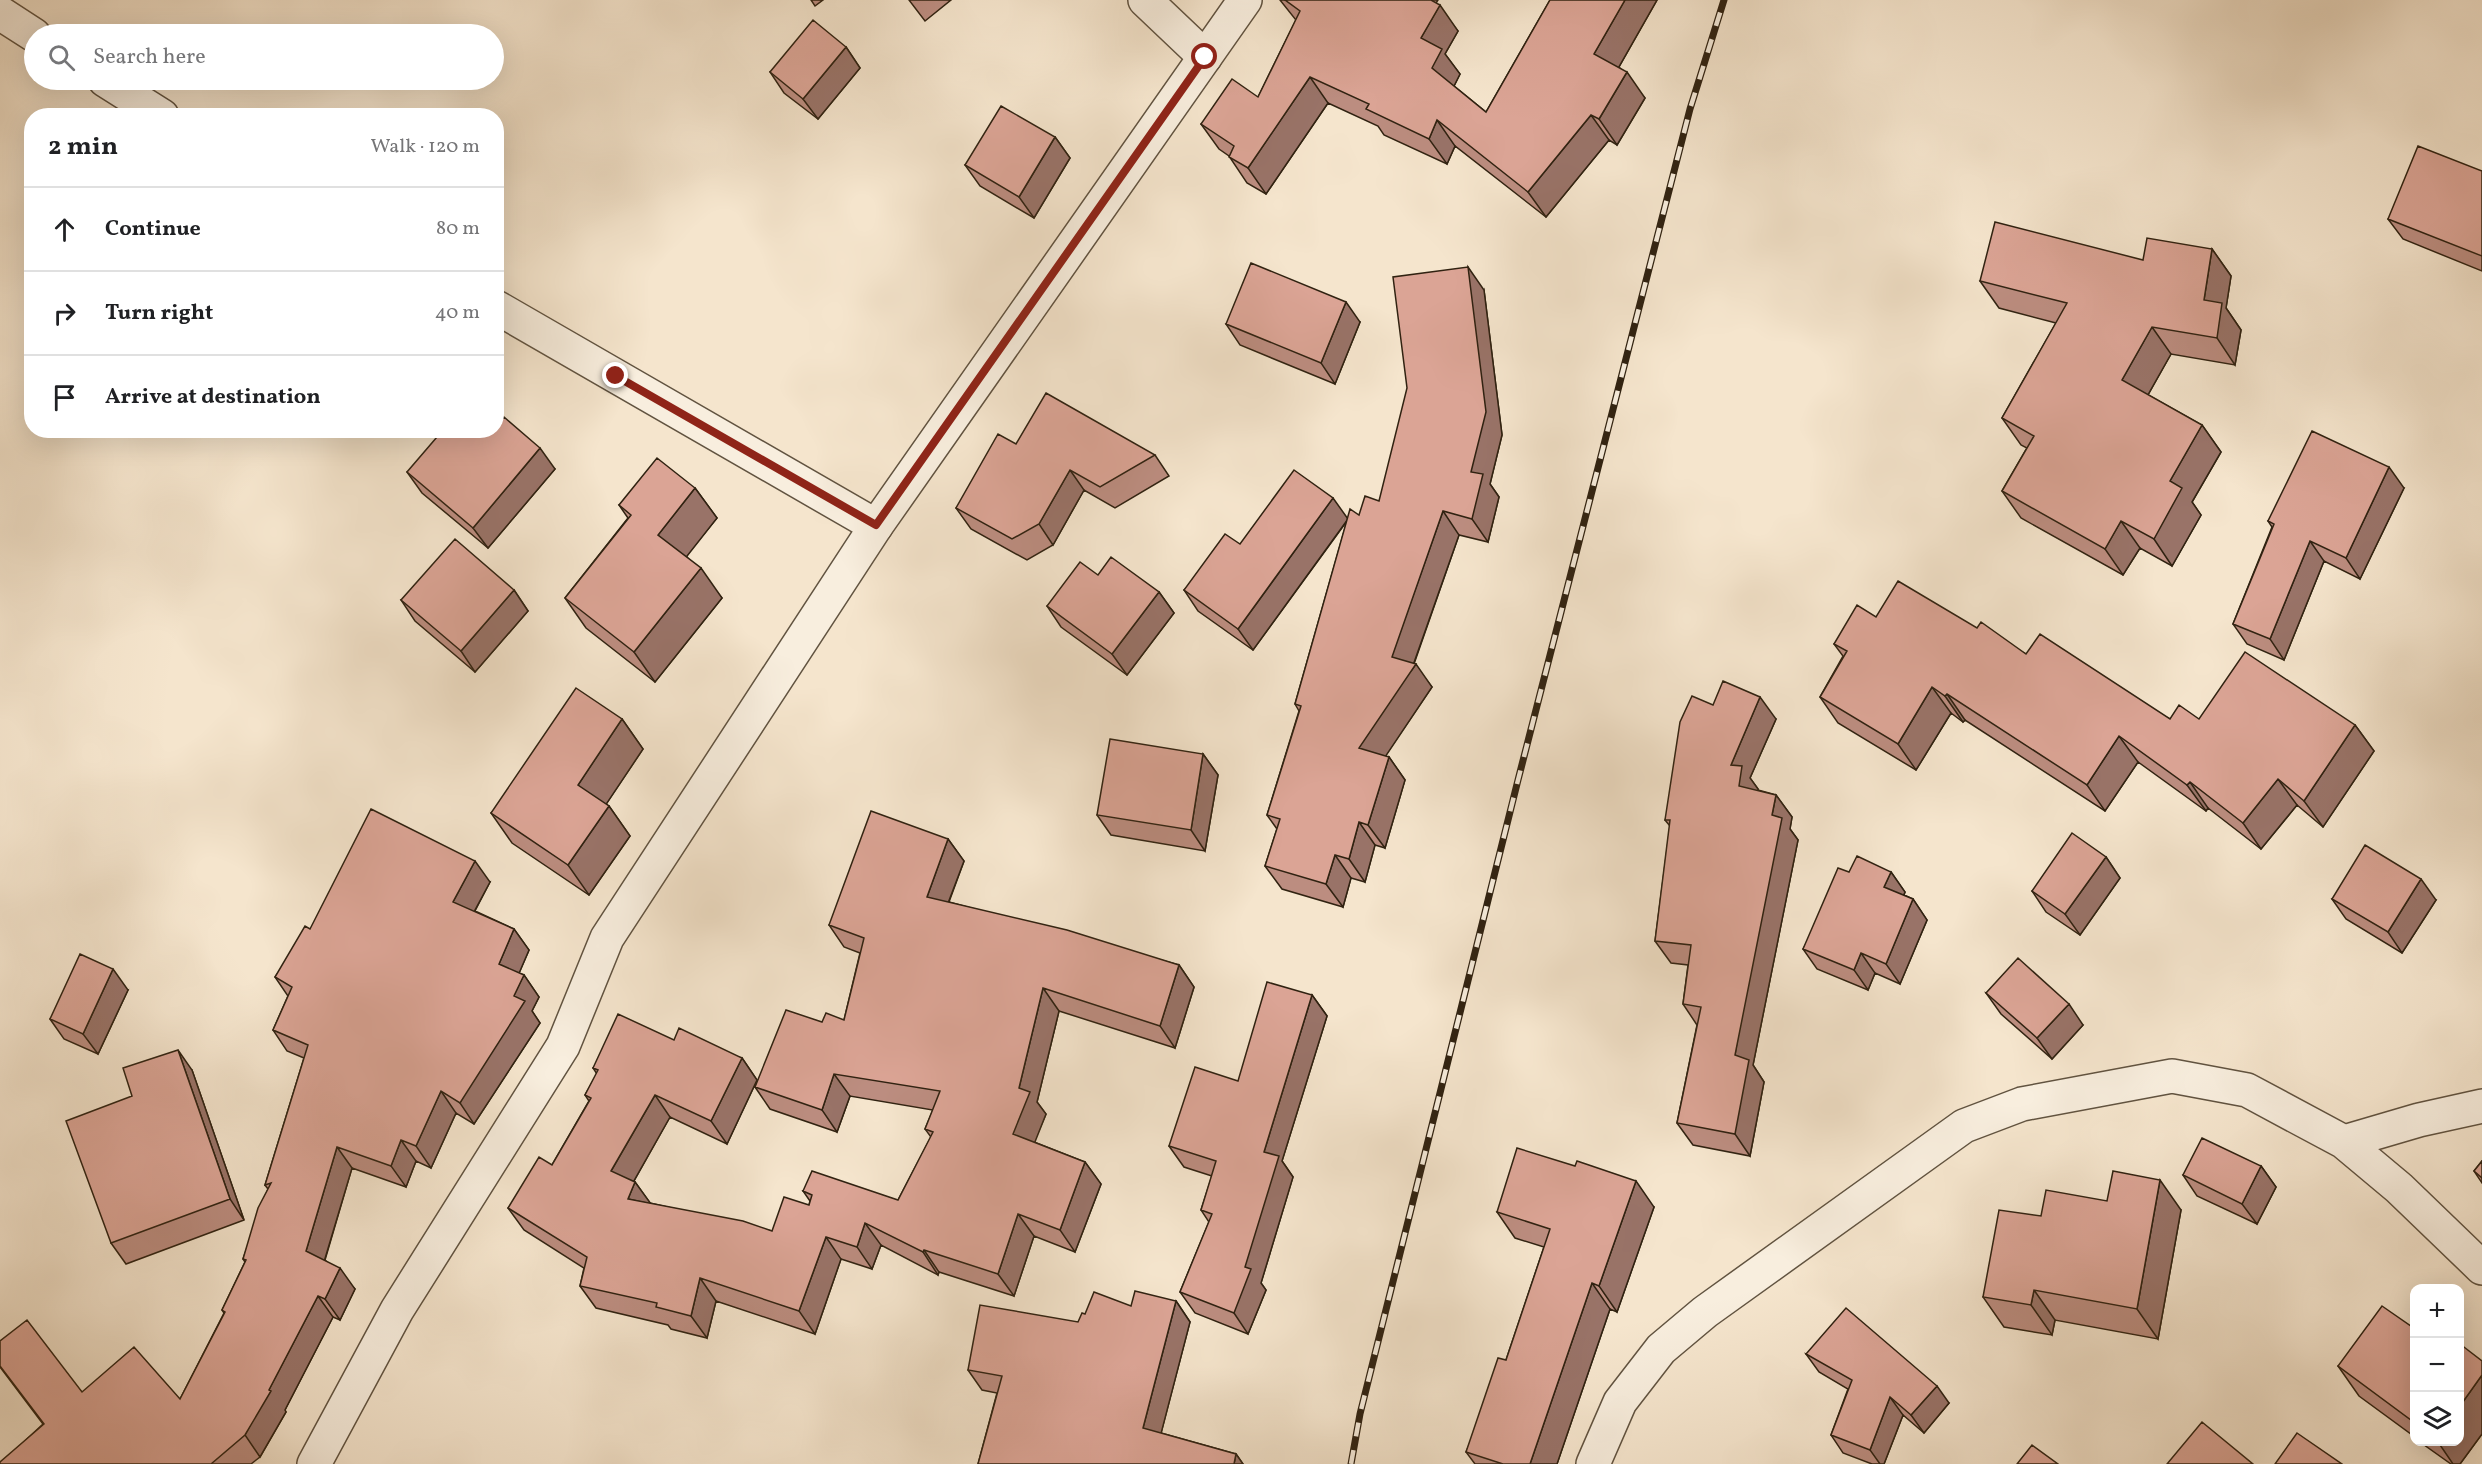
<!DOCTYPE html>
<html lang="en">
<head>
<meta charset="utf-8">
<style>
	:root { --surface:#fff; --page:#f6f6f6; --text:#202124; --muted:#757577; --line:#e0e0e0 }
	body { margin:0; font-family:Vollkorn,serif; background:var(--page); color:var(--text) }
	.controls { position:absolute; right:18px; bottom:18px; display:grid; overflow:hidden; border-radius:12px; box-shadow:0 6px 24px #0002 }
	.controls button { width:54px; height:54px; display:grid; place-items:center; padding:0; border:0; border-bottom:2px solid var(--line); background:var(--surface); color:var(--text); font:30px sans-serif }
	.stop { position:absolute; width:18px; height:18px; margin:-14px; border:4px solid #8f2418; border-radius:50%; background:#fff }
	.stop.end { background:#8f2418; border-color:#fff; box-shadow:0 2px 6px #0008 }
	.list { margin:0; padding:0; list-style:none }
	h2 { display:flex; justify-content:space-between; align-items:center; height:78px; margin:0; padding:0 24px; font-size:26px }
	h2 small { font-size:20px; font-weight:400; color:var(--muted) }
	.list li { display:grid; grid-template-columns:39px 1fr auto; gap:18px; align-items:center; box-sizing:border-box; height:84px; padding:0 24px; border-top:2px solid var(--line) }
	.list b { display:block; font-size:22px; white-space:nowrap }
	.list em { font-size:20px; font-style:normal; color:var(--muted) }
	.icon { flex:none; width:33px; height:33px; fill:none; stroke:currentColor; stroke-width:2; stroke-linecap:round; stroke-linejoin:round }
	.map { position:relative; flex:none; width:2482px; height:1464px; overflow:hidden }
	.search { position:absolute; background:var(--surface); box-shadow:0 6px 24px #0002; left:24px; top:24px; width:480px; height:66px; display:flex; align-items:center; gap:15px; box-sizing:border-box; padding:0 21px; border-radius:33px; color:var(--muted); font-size:22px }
	.panel { position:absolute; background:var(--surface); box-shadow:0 6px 24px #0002; left:24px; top:108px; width:480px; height:330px; border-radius:24px }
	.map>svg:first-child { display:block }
</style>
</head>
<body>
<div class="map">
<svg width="2482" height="1464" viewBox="0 0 2482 1464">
	<rect width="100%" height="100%" fill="#f5e5cd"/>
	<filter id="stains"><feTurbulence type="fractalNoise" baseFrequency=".00333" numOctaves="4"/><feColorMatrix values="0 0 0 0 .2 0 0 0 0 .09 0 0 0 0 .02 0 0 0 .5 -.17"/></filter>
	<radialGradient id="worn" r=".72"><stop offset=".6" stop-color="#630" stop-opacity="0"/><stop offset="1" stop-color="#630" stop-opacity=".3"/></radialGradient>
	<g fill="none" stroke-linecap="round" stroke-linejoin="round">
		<g stroke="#615340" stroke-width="36">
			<path id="minor" d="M 1145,0 L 1205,57
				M 0,13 L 34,35
				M 105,80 L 162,116
				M 496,307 L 876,526
				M 2344,1142 L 2419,1120 L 2482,1106
				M 1593,1464 L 1620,1402 L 1661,1349 L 1705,1312 L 1964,1126 L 2022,1104 L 2172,1076 L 2247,1090 L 2344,1142 L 2399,1188 L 2482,1268"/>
		</g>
		<g stroke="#615340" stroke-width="36">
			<path id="tertiary" d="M 314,1464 L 397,1310 L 563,1046 L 607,938 L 876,526 L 1245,0"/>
		</g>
		<use href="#minor" stroke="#f8eede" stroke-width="33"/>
		<use href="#tertiary" stroke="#f8eede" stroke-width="33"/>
		<g stroke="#302211" stroke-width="7">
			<path id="rail" d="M 1351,1464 L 1360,1414 L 1518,780 L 1690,109 L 1724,0"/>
		</g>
		<use href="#rail" stroke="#f8eede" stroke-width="4.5" stroke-dasharray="14" stroke-linecap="butt"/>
	</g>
	<path fill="#bc8d80" stroke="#302211" stroke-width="1.5" d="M 811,0 L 823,0 L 815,6 Z
		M 909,0 L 951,0 L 925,21 Z
		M 1280,0 L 1438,0 L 1436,3 L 1458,31 L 1445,54 L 1460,74 L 1454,86 L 1486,112 L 1550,0 L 1657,0 L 1619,67 L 1645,98 L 1617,145 L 1609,140 L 1546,217 L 1455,146 L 1447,164 L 1384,135 L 1378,126 L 1328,103 L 1266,194 L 1247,183 L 1229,156 L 1219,149 L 1201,124 L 1258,97 L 1296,20 Z
		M 846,47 L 860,68 L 818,119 L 784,93 L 770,72 Z
		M 1055,137 L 1070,158 L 1034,218 L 980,186 L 965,165 Z
		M 2482,171 L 2482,271 L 2403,239 L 2388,219 Z
		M 2212,249 L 2231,276 L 2226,308 L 2241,330 L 2235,365 L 2171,354 L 2148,395 L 2202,425 L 2221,452 L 2192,502 L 2201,515 L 2172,566 L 2140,548 L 2123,575 L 2021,518 L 2002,491 L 2027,448 L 2021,445 L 2002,418 L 2056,323 L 1999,308 L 1980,281 L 2143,260 Z
		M 1484,290 L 1502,435 L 1490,484 L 1499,497 L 1488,542 L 1459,535 L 1414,664 L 1432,687 L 1385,756 L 1389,757 L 1405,780 L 1385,848 L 1375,845 L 1365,882 L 1351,878 L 1343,907 L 1282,889 L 1265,866 L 1277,829 L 1267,815 L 1299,711 L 1295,704 L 1347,521 L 1253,650 L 1198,611 L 1184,590 L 1240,544 L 1359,515 L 1379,501 Z
		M 1360,322 L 1335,384 L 1240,345 L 1226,324 Z
		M 489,434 L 555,469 L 488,548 L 422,493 L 407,472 Z
		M 1016,444 L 1155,455 L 1169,476 L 1115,508 L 1084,490 L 1053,545 L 1027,560 L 971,529 L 956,508 Z
		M 695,488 L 717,518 L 686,556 L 722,598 L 655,682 L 586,628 L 565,598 L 628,518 L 619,505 Z
		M 2404,488 L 2360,579 L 2324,561 L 2284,660 L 2247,644 L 2233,624 L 2272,527 L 2268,521 Z
		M 1098,575 L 1159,592 L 1174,613 L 1127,675 L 1061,627 L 1047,606 Z
		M 514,590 L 528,611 L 475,672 L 415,621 L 401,600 Z
		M 1876,617 L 1977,628 L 2026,654 L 2170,719 L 2355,725 L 2374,751 L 2323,827 L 2297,805 L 2261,849 L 2208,808 L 2206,811 L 2138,762 L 2105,811 L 1965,720 L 1963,722 L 1951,713 L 1916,770 L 1838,723 L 1820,697 L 1843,656 L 1834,644 Z
		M 1713,705 L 1776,719 L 1750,778 L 1758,789 L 1758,790 L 1776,795 L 1792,817 L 1790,829 L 1798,840 L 1753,1065 L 1764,1082 L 1750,1156 L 1693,1145 L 1677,1123 L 1697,1025 L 1683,1004 L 1688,965 L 1671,963 L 1655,941 L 1670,826 L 1665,820 Z
		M 622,719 L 643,749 L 606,804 L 609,806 L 630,836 L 589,895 L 512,843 L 491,813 Z
		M 1203,754 L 1218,775 L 1205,851 L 1111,835 L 1097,815 Z
		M 948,839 L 964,861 L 949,902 L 1179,965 L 1194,987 L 1175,1048 L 1059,1011 L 1037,1102 L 1046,1114 L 1034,1142 L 1085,1162 L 1101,1184 L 1075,1252 L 1034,1236 L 1014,1296 L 939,1272 L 938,1275 L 881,1245 L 872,1269 L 841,1259 L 815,1334 L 716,1301 L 707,1338 L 671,1329 L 668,1325 L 596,1308 L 580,1286 L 584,1268 L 524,1230 L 508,1208 L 552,1165 L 589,1101 L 585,1095 L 597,1074 L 593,1068 L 674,1040 L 742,1058 L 757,1080 L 727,1144 L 670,1117 L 634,1181 L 635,1182 L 650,1203 L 772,1231 L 809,1205 L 810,1201 L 803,1191 L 898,1200 L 931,1137 L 925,1129 L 933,1110 L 850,1096 L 837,1132 L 770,1109 L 755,1087 L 822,1022 L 844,1020 L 860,953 L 844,947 L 829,925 Z
		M 2106,857 L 2120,878 L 2080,935 L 2046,912 L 2032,891 Z
		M 1849,872 L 1891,872 L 1905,892 L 1904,895 L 1913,899 L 1927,920 L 1900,984 L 1875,973 L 1868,990 L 1817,969 L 1803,949 Z
		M 490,882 L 475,911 L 514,929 L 529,950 L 519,973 L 524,975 L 539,997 L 532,1011 L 540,1023 L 474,1124 L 456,1113 L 431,1168 L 416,1161 L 406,1187 L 352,1168 L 325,1260 L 355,1289 L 340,1320 L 333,1317 L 285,1410 L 286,1412 L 260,1457 L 251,1464 L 0,1464 L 43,1424 L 0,1367 L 0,1341 L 82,1392 L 180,1399 L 224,1313 L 222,1310 L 245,1262 L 243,1259 L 268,1189 L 265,1185 L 304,1058 L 287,1051 L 273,1030 L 288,996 L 275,977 L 310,929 Z
		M 2332,899 L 2436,900 L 2402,953 L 2346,919 Z
		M 128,990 L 98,1054 L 64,1039 L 50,1019 Z
		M 1986,993 L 2083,1025 L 2052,1059 L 2001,1014 Z
		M 1312,995 L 1327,1016 L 1282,1161 L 1293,1177 L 1261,1283 L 1266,1290 L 1248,1334 L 1195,1313 L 1180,1292 L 1209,1222 L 1201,1210 L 1212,1176 L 1184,1167 L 1169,1146 L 1238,1081 Z
		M 192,1070 L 244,1220 L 126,1264 L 111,1243 L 132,1096 Z
		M 2482,1161 L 2482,1183 L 2474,1171 Z
		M 2261,1166 L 2276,1187 L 2257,1224 L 2197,1196 L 2183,1175 Z
		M 2107,1201 L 2181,1210 L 2158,1339 L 2055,1320 L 2052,1335 L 2004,1327 L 1983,1297 Z
		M 1654,1207 L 1617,1312 L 1610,1309 L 1557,1464 L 1475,1464 L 1466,1452 L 1506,1360 L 1544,1247 L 1515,1238 L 1497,1212 Z
		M 1176,1301 L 1190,1322 L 1161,1433 L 1236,1454 L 1243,1464 L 978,1464 L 997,1393 L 982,1390 L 968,1370 L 1078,1322 L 1085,1314 L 1131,1306 Z
		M 2415,1329 L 2415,1437 L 2359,1396 L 2338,1366 Z
		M 1806,1354 L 1949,1403 L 1924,1433 L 1903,1415 L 1884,1464 L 1872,1464 L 1843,1453 L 1831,1435 L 1848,1389 L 1819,1372 Z
		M 2482,1361 L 2482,1434 L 2460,1464 L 2451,1464 L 2420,1442 L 2460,1442 Z"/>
	<path fill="#997368" stroke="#302211" stroke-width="1.5" d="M 1625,0 L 1657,0 L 1612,79 L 1594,54 Z
		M 1440,5 L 1458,31 L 1445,54 L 1460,74 L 1450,94 L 1432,68 L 1421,38 Z
		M 846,47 L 860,68 L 818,119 L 803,99 Z
		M 1627,72 L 1645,98 L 1617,145 L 1599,119 Z
		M 1310,77 L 1328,103 L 1266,194 L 1248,168 Z
		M 1591,115 L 1609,140 L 1546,217 L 1528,192 Z
		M 1437,120 L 1455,146 L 1447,164 L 1429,139 Z
		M 1055,137 L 1070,158 L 1034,218 L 1019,197 Z
		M 2212,249 L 2231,276 L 2226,308 L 2241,330 L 2235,365 L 2217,338 L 2204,300 Z
		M 1468,267 L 1484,290 L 1502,435 L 1490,484 L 1499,497 L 1488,542 L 1472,519 Z
		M 1346,302 L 1360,322 L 1335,384 L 1321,363 Z
		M 2152,327 L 2171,354 L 2141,407 L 2122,380 Z
		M 2202,425 L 2221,452 L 2192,502 L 2201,515 L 2172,566 L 2154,539 L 2170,481 Z
		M 540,448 L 555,469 L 488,548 L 473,528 Z
		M 2389,467 L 2404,488 L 2360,579 L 2346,558 Z
		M 1070,470 L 1084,490 L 1053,545 L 1039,524 Z
		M 695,488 L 717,518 L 680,565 L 658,535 Z
		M 1333,498 L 1348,519 L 1253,650 L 1238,629 Z
		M 1443,511 L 1459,535 L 1411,671 L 1416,664 L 1432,687 L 1375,772 L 1359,748 Z
		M 2121,521 L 2140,548 L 2123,575 L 2105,549 Z
		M 2310,541 L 2324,561 L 2284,660 L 2270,639 Z
		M 701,568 L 722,598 L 655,682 L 634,652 Z
		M 514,590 L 528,611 L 475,672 L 461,651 Z
		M 1159,592 L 1174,613 L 1127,675 L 1112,654 Z
		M 1932,687 L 1951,713 L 1916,770 L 1898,744 Z
		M 1947,694 L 1965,720 L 1963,722 L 1945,696 Z
		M 1760,697 L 1776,719 L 1750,778 L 1758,789 L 1755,809 L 1739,786 L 1731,765 Z
		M 622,719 L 643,749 L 599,815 L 578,785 Z
		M 2355,725 L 2374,751 L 2323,827 L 2304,801 Z
		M 2119,736 L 2138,762 L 2105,811 L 2087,785 Z
		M 1203,754 L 1218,775 L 1205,851 L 1191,830 Z
		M 1389,757 L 1405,780 L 1385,848 L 1368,825 Z
		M 2278,779 L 2297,805 L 2261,849 L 2243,823 Z
		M 2190,782 L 2208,808 L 2206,811 L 2187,785 Z
		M 1776,795 L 1792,817 L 1790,829 L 1798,840 L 1753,1065 L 1764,1082 L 1750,1156 L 1735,1134 L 1735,1055 L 1772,815 Z
		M 609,806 L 630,836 L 589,895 L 568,865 Z
		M 1359,822 L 1375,845 L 1365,882 L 1349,859 Z
		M 948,839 L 964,861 L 942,919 L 927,897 Z
		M 1335,855 L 1351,878 L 1343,907 L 1326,884 Z
		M 2106,857 L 2120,878 L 2080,935 L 2065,914 Z
		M 475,861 L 490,882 L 468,923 L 453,902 Z
		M 1891,872 L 1905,892 L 1898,907 L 1884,887 Z
		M 2421,879 L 2436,900 L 2402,953 L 2388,932 Z
		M 1913,899 L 1927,920 L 1900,984 L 1886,964 Z
		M 514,929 L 529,950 L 514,985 L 499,964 Z
		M 1861,953 L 1875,973 L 1868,990 L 1854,970 Z
		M 1179,965 L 1194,987 L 1175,1048 L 1160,1026 Z
		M 113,969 L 128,990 L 98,1054 L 83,1034 Z
		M 524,975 L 539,997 L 532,1011 L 540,1023 L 474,1124 L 460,1103 Z
		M 1043,988 L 1059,1011 L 1037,1102 L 1046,1114 L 1029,1157 L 1013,1134 L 1019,1088 Z
		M 1312,995 L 1327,1016 L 1282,1161 L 1293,1177 L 1261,1283 L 1266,1290 L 1248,1334 L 1234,1313 L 1264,1152 Z
		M 2069,1004 L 2083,1025 L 2052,1059 L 2037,1038 Z
		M 178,1050 L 192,1070 L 244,1220 L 230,1199 Z
		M 742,1058 L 757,1080 L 727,1144 L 711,1121 Z
		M 834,1074 L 850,1096 L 837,1132 L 822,1110 Z
		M 441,1091 L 456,1113 L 431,1168 L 416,1146 Z
		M 655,1095 L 670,1117 L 627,1193 L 611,1171 Z
		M 401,1140 L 416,1161 L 406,1187 L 391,1166 Z
		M 337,1147 L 352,1168 L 321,1272 L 306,1251 Z
		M 1085,1162 L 1101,1184 L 1075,1252 L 1060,1230 Z
		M 2261,1166 L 2276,1187 L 2257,1224 L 2242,1204 Z
		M 2160,1180 L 2181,1210 L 2158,1339 L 2137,1309 Z
		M 1636,1181 L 1654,1207 L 1617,1312 L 1599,1286 Z
		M 635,1182 L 651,1204 L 628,1199 Z
		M 1018,1214 L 1034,1236 L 1014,1296 L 998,1274 Z
		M 865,1223 L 881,1245 L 872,1269 L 857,1247 Z
		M 826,1237 L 841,1259 L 815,1334 L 799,1311 Z
		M 924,1250 L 939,1272 L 938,1275 L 923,1252 Z
		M 340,1268 L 355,1289 L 340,1320 L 325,1299 Z
		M 700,1278 L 716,1301 L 707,1338 L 691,1316 Z
		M 1592,1283 L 1610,1309 L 1557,1464 L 1530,1464 Z
		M 2034,1290 L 2055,1320 L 2052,1335 L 2031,1305 Z
		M 318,1296 L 333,1317 L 285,1410 L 286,1412 L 260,1457 L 245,1435 Z
		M 1176,1301 L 1190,1322 L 1157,1449 L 1143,1428 Z
		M 2482,1375 L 2482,1434 L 2460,1464 L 2453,1464 L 2438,1442 L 2460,1442 L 2460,1406 Z
		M 1937,1386 L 1949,1403 L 1924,1433 L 1911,1415 Z
		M 1890,1397 L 1903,1415 L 1884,1464 L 1880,1464 L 1870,1450 Z
		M 1236,1454 L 1243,1464 L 1234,1464 Z"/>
	<path fill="#dba495" stroke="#302211" stroke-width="1.5" d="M 1285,0 L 1431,0 L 1440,5 L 1421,38 L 1442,49 L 1432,68 L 1486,112 L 1550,0 L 1625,0 L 1594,54 L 1627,72 L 1599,119 L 1591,115 L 1528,192 L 1437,120 L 1429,139 L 1366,109 L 1369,104 L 1310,77 L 1248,168 L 1229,157 L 1234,146 L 1201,124 L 1232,79 L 1258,97 L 1300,11 Z
		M 813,20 L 846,47 L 803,99 L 770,72 Z
		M 1001,106 L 1055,137 L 1019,197 L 965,165 Z
		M 2418,146 L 2482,171 L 2482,256 L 2388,219 Z
		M 1995,222 L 2143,260 L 2147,238 L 2212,249 L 2204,300 L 2222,303 L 2217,338 L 2152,327 L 2122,380 L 2202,425 L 2170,481 L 2182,488 L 2154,539 L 2121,521 L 2105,549 L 2002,491 L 2034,436 L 2002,418 L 2067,303 L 1980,281 Z
		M 1251,263 L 1346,302 L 1321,363 L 1226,324 Z
		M 1468,267 L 1486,412 L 1471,472 L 1483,474 L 1472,519 L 1443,511 L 1392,657 L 1416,664 L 1359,748 L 1389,757 L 1368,825 L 1359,822 L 1349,859 L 1335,855 L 1326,884 L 1265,866 L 1280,819 L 1267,815 L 1301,706 L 1295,704 L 1350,509 L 1359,515 L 1365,496 L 1379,501 L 1407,388 L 1393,277 Z
		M 1046,393 L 1155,455 L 1100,487 L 1070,470 L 1039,524 L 1012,539 L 956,508 L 998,434 L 1016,444 Z
		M 504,417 L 540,448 L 473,528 L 407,472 L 443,430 L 485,430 L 489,434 L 492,430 L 496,430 L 496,426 Z
		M 2312,431 L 2389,467 L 2346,558 L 2310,541 L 2270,639 L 2233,624 L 2274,524 L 2268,521 Z
		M 657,458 L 695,488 L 658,535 L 701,568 L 634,652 L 565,598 L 631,515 L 619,505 Z
		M 1294,470 L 1333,498 L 1238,629 L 1184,590 L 1225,534 L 1240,544 Z
		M 455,539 L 514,590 L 461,651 L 401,600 Z
		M 1111,557 L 1159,592 L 1112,654 L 1047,606 L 1080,562 L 1098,575 Z
		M 1898,581 L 1977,628 L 1981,622 L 2026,654 L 2040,634 L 2170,719 L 2179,705 L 2199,719 L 2245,652 L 2355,725 L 2304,801 L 2278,779 L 2243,823 L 2190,782 L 2187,785 L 2119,736 L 2087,785 L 1947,694 L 1945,696 L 1932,687 L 1898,744 L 1820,697 L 1847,651 L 1834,644 L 1857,605 L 1876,617 Z
		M 1723,681 L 1760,697 L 1731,765 L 1742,766 L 1739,786 L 1776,795 L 1772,815 L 1782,818 L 1735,1055 L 1749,1060 L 1735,1134 L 1677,1123 L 1701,1007 L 1683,1004 L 1691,945 L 1655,941 L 1670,820 L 1665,820 L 1680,722 L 1692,696 L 1713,705 Z
		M 576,688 L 622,719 L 578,785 L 609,806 L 568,865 L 491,813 Z
		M 1110,739 L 1203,754 L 1191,830 L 1097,815 Z
		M 371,809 L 475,861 L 453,902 L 514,929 L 499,964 L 524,975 L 514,996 L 525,1001 L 460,1103 L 441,1091 L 416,1146 L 401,1140 L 391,1166 L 337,1147 L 306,1251 L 340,1268 L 325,1299 L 318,1296 L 269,1390 L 271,1391 L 245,1435 L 211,1464 L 0,1464 L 0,1462 L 44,1424 L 0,1366 L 0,1341 L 27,1320 L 82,1392 L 134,1347 L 180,1399 L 225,1312 L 222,1310 L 246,1260 L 243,1259 L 258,1208 L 271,1183 L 265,1185 L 308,1045 L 273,1030 L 292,987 L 275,977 L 305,926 L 310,929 Z
		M 871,811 L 948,839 L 927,897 L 1067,930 L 1179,965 L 1160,1026 L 1043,988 L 1019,1088 L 1030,1092 L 1013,1134 L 1085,1162 L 1060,1230 L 1018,1214 L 998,1274 L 924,1250 L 923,1252 L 865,1223 L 857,1247 L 826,1237 L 799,1311 L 700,1278 L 691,1316 L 656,1307 L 657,1303 L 580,1286 L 587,1257 L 508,1208 L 539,1157 L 552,1165 L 591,1098 L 585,1095 L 598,1070 L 593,1068 L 618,1014 L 674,1040 L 679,1028 L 742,1058 L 711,1121 L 655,1095 L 611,1171 L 635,1182 L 628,1199 L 743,1221 L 772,1231 L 784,1197 L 809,1205 L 812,1195 L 803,1191 L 812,1171 L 898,1200 L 933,1132 L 925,1129 L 940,1091 L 834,1074 L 822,1110 L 755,1087 L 786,1010 L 822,1022 L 826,1013 L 844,1020 L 864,938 L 829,925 Z
		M 2072,833 L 2106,857 L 2065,914 L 2032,891 Z
		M 2365,845 L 2421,879 L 2388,932 L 2332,899 Z
		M 1857,856 L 1891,872 L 1884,887 L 1913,899 L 1886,964 L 1861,953 L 1854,970 L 1803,949 L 1838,868 L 1849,872 Z
		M 80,954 L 113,969 L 83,1034 L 50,1019 Z
		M 2018,958 L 2069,1004 L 2037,1038 L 1986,993 Z
		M 1267,982 L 1312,995 L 1264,1152 L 1279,1156 L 1245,1267 L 1251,1269 L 1234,1313 L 1180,1292 L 1212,1214 L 1201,1210 L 1216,1161 L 1169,1146 L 1195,1067 L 1238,1081 Z
		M 178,1050 L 230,1199 L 111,1243 L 66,1121 L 132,1096 L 123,1068 Z
		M 2202,1138 L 2261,1166 L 2242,1204 L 2183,1175 Z
		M 1517,1148 L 1575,1166 L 1577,1161 L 1636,1181 L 1599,1286 L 1592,1283 L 1530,1464 L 1503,1464 L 1466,1452 L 1498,1358 L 1506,1360 L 1550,1229 L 1497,1212 Z
		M 2482,1161 L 2482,1178 L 2474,1171 Z
		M 2113,1171 L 2160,1180 L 2137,1309 L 2034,1290 L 2031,1305 L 1983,1297 L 1999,1210 L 2041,1216 L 2046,1190 L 2107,1201 Z
		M 1135,1291 L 1176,1301 L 1143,1428 L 1236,1454 L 1234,1464 L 978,1464 L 1002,1376 L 968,1370 L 980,1305 L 1078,1322 L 1082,1313 L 1085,1314 L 1094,1292 L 1131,1306 Z
		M 2382,1306 L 2415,1329 L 2415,1423 L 2338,1366 Z
		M 1846,1308 L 1937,1386 L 1911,1415 L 1890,1397 L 1870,1450 L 1831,1435 L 1852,1380 L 1806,1354 Z
		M 2460,1344 L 2482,1361 L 2482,1375 L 2460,1406 Z
		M 2202,1422 L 2253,1464 L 2167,1464 Z
		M 2297,1433 L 2342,1464 L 2275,1464 Z
		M 2032,1445 L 2058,1464 L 2017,1464 Z"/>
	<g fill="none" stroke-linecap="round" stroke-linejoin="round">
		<path stroke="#8f2418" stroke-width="8" d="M 616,376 L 876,525 L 1205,57"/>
	</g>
	<rect width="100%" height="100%" filter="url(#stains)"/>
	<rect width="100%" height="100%" fill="url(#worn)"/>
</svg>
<div class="controls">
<button>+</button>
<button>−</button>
<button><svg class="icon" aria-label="layers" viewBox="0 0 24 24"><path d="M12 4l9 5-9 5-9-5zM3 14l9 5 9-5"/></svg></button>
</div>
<div class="stop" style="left:1205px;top:57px"></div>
<div class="stop end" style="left:616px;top:376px"></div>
<div class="search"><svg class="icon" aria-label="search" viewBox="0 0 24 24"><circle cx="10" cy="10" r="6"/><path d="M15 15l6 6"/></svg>Search here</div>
<section class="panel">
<h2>2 min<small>Walk · 120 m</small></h2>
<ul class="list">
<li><svg class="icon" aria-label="ahead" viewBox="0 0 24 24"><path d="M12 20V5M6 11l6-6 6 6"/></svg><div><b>Continue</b></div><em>80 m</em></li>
<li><svg class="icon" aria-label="right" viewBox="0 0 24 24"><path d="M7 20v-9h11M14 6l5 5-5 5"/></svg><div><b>Turn right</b></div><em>40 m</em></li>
<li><svg class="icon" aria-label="arrive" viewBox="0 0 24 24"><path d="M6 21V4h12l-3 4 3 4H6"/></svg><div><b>Arrive at destination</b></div></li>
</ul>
</section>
</div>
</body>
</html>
